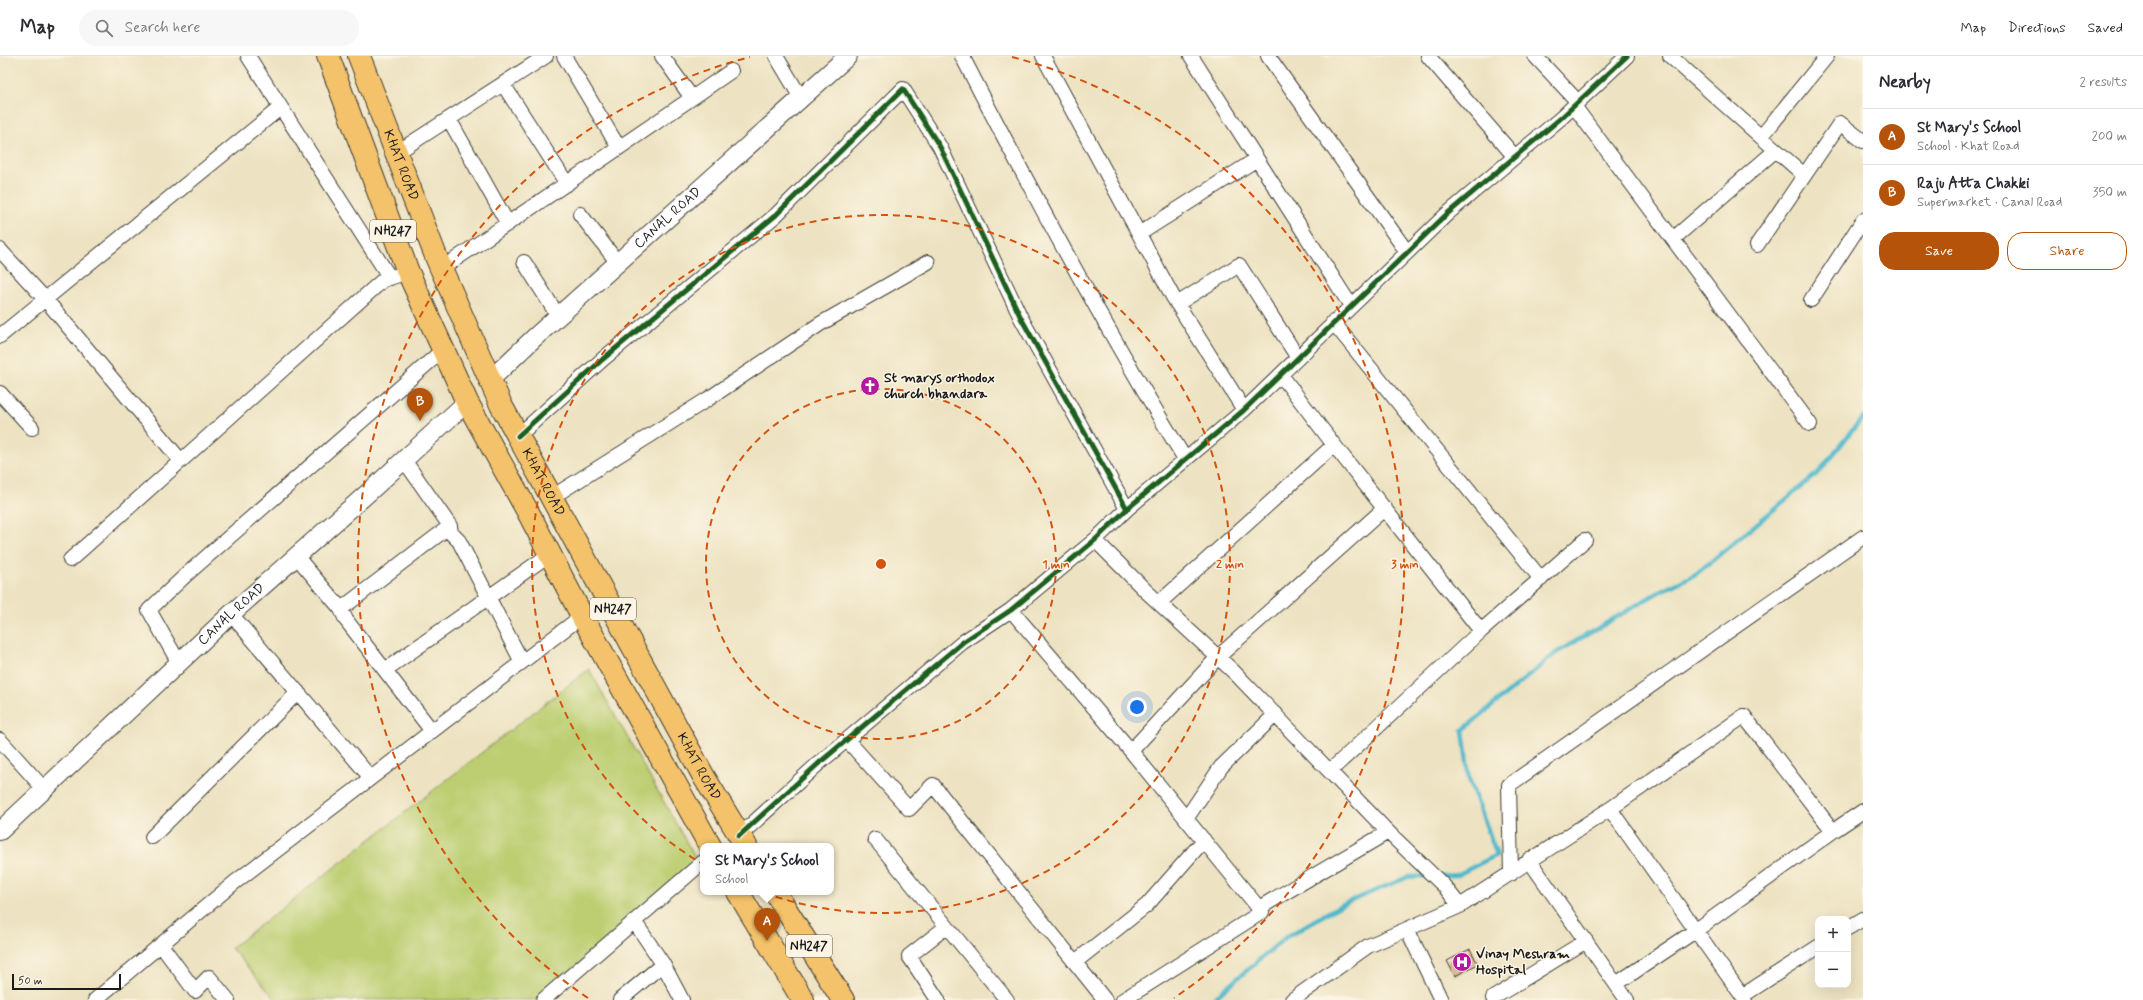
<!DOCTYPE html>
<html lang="en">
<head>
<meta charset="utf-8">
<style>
	:root { --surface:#fff; --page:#f7f7f7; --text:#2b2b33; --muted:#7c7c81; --line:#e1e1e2; --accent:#b45309 }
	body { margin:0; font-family:Mynerve,sans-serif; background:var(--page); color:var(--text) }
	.controls { position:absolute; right:12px; bottom:12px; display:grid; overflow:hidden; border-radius:8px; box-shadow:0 4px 16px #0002 }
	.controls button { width:36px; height:36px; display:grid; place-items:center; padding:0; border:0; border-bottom:1px solid var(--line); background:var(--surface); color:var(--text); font:20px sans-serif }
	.scale { position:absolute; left:12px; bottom:10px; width:109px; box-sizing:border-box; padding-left:4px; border:2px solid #1c1c1c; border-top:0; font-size:11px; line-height:14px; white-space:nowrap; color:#1c1c1c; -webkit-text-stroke:3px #fcf5e5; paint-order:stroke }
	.you { position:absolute; left:1137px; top:651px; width:14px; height:14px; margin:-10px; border:3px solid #fff; border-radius:50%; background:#1a73e8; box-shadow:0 0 0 6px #1a73e833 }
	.badge { display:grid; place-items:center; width:26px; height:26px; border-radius:50%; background:var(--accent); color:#fff; font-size:13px; font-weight:700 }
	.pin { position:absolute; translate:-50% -33px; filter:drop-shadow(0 1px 2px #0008) }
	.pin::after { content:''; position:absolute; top:21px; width:14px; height:12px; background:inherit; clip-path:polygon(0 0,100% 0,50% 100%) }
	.popup { position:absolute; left:700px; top:787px; width:134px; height:52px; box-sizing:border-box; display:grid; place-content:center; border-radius:8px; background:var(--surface); filter:drop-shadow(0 1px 3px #0005); font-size:13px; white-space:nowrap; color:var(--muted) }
	.popup b { font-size:15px; color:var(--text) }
	.popup::after { content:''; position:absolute; left:50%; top:100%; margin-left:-8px; border:8px solid transparent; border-top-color:var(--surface) }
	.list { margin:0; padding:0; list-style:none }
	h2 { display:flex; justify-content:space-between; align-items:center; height:52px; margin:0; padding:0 16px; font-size:17px }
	h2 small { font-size:13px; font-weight:400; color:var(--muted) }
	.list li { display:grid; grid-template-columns:26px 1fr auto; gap:12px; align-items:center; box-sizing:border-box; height:56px; padding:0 16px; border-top:1px solid var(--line) }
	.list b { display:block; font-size:15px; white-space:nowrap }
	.list p { margin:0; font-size:13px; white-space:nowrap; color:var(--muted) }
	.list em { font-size:13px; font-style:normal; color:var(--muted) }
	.actions { display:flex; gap:8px; padding:12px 16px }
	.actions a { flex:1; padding:9px 0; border:1px solid var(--accent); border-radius:16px; text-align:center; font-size:14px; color:var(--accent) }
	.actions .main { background:var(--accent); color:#fff }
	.icon { flex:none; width:22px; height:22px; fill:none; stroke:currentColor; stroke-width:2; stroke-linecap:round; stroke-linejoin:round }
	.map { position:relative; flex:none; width:1863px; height:944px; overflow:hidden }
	header { display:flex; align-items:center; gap:24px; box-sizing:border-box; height:56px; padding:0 20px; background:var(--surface); border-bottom:1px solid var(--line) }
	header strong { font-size:19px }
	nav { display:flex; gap:22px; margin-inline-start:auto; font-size:14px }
	.search { width:280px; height:36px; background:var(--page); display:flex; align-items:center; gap:10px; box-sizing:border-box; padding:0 14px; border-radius:22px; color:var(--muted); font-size:15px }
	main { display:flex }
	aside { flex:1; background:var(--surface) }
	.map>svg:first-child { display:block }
</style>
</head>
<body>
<header>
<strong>Map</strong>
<div class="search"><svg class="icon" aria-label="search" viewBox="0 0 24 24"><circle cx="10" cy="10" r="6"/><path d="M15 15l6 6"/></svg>Search here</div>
<nav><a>Map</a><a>Directions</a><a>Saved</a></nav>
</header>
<main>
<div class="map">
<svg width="1863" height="944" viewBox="0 0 1863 944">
	<rect width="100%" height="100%" fill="#fcf5e5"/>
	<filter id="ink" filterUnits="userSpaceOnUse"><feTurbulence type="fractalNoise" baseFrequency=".025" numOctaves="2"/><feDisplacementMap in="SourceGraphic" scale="8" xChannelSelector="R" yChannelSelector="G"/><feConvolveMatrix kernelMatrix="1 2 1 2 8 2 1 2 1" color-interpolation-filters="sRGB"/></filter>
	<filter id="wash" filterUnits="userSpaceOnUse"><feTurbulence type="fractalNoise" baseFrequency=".012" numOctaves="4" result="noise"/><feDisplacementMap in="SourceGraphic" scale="16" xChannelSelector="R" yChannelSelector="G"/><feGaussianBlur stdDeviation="0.9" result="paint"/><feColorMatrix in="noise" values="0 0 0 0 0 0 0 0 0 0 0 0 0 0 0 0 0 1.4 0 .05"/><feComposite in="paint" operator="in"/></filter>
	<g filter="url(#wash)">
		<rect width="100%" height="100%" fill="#ede2c1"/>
		<path fill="#bcce71" stroke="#6c7546" d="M 589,613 L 696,803 L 538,944 L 276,944 L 231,892 Z"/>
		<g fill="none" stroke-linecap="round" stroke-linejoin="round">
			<path stroke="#4fb9cc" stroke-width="4.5" d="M 1438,820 L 1457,819 L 1497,799 L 1469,723 L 1463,674 L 1556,597 L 1657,537 L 1696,518 L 1819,416 L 1863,361
				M 1212,944 L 1286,881 L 1341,849 L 1408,821 L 1429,820"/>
		</g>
		<g id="blocks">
			<path fill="#d7ad8c" d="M 1470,893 L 1478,908 L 1455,920 L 1447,905 Z"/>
		</g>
	</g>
	<g filter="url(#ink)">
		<use href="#blocks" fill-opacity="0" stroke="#3b3a35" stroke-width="1"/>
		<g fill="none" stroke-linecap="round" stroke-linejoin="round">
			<g stroke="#3b3a35" stroke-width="16">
				<path id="minor" d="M 248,0 L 390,222
					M 564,0 L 619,92
					M 776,0 L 801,42
					M 962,0 C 1032,137 1105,272 1185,403
					M 1043,0 L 1173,241 L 1244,354
					M 1191,0 L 1351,250
					M 1268,0 L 1407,196
					M 1428,0 L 1515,101
					M 1535,0 L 1578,46
					M 1670,0 L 1804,119
					M 503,28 L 567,128
					M 692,42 L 731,15
					M 1574,50 L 1810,368
					M 449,63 L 508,168
					M 1761,81 L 1827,0
					M 396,97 L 546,0
					M 580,158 L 618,207
					M 1139,178 L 1257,103
					M 1673,183 L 1776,94
					M 1757,189 L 1840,67 L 1863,85
					M 0,194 L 46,244 L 181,405
					M 524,206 L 558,260
					M 441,213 L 692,42 L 662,0
					M 1811,244 L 1863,164
					M 1177,248 L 1239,209 L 1298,302
					M 1333,266 L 1541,523
					M 0,280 L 280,52
					M 1281,319 L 1334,389 L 1481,575
					M 0,337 L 32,372
					M 518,380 L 603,303 L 776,159 L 903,33 L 940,91 L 1021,262 L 1127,453
					M 404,404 L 450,470 L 451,477 L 459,485 L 522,606
					M 552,441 L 708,343 L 820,268 L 928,206
					M 1095,484 L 1147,536 L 1234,616 L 1388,776 L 1259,852
					M 296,500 L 341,553 L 346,564 L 432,675
					M 70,504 L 383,224 L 408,216
					M 1159,547 L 1334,389
					M 341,553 L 450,470
					M 1011,554 L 1131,695 L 1262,856 L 1123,944
					M 231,558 L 371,722
					M 179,607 L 149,554 L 187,518 L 444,293
					M 385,614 L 550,498
					M 0,684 L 44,733
					M 847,684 L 909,753 L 933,729 L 1105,944
					M 1131,695 L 1218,601 L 1385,452
					M 1330,715 L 1481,575 L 1585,484
					M 1610,753 L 1745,944
					M 1186,763 L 1221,711 L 1276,658
					M 1388,776 L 1444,830 L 1460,850
					M 739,780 L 818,708 L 963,586 L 1011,554 L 1095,484 L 1127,453 L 1244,354 L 1447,158 L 1561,62 L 1627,0
					M 152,781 L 298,636
					M 875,783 L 1007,944
					M 1529,804 L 1627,944
					M 1511,818 L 1509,729 L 1863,481
					M 634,865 L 663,908
					M 1848,872 L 1863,863
					M 1407,873 L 1441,944
					M 161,889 L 195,935 L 209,921 L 228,944
					M 1075,906 L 1147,849 L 1204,784
					M 1616,928 L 1695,875 L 1833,775
					M 1742,940 L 1818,891
					M 1493,942 L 1586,885
					M 95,944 L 234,827 L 582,560
					M 543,944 L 703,806
					M 620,944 L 663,908 L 682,944
					M 938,944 L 909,900 L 946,871
					M 1292,944 L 1368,890 L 1460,850 L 1610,753 L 1744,660 L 1833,775 L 1863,755"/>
			</g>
			<g stroke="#3b3a35" stroke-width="20">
				<g id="tertiary">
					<path id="s1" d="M 489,325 L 534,282 L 848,0"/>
					<path id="s2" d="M 0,775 L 231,558 L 369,436 L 467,346"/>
				</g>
			</g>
			<g stroke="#3b3a35" stroke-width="24">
				<g id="trunk">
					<path d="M 328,0 L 408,216 L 467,346 L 528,456 L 582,560 L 710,790"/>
					<path id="s3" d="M 359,0 L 437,203 L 501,349 L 704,721 L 746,790"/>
					<path d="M 738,836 L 803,944"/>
					<path d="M 775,836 L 843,944"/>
				</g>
			</g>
			<use href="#minor" stroke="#fff" stroke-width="14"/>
			<use href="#tertiary" stroke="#fff" stroke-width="18"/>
			<use href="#trunk" stroke="#f4c26a" stroke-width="22"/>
			<g stroke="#fcf5e5" stroke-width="8">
				<path id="cycleway" d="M 518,380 L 603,303 L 776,159 L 903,33 L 940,91 L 1021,262 L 1127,453
					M 739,780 L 818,708 L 963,586 L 1011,554 L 1095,484 L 1127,453 L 1244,354 L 1447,158 L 1561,62 L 1627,0"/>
			</g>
			<use href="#cycleway" stroke="#1b5e20" stroke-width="5"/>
		</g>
	</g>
	<g fill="none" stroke="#d4530e" stroke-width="2" stroke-dasharray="7 5">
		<circle cx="881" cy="508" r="175"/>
		<circle cx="881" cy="508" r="349"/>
		<path d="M588 942A524 524 0 0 1 750 1M1012 1A524 524 0 0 1 1174 942"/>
	</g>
	<defs>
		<g id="church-disc" transform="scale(1)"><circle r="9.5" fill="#b5179e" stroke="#fcf5e5"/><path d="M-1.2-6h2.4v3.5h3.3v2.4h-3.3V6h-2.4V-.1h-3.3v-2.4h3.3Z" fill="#fff"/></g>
		<g id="hospital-disc" transform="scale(1)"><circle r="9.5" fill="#b5179e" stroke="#fcf5e5"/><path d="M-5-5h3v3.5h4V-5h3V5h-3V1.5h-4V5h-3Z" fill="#fff"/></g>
	</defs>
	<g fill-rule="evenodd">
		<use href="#church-disc" x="870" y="330"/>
		<use href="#hospital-disc" x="1462" y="906"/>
	</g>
	<g text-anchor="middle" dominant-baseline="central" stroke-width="3" stroke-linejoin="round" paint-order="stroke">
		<g fill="#fcf5e5" stroke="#5f5d58" stroke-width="1">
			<rect x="370" y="164" width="46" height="22" rx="3"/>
			<rect x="590" y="542" width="46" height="22" rx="3"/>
			<rect x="786" y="879" width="46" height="22" rx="3"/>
		</g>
		<g font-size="13" font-weight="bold" fill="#1c1c1c">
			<text x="393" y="175">NH247</text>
			<text x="613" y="553">NH247</text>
			<text x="809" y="890">NH247</text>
		</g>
		<g font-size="14" fill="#1c1c1c" stroke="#fcf5e5">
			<text stroke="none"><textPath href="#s3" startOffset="117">KHAT ROAD</textPath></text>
			<text stroke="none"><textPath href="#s1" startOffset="242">CANAL ROAD</textPath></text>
			<text stroke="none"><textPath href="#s3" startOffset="465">KHAT ROAD</textPath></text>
			<text stroke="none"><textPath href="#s2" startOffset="317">CANAL ROAD</textPath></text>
			<text stroke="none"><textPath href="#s3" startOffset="789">KHAT ROAD</textPath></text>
		</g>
		<g font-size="14" font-weight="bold" fill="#1c1c1c" stroke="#fcf5e5" text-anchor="start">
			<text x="884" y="322">St marys orthodox<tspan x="884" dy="16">church bhandara</tspan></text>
			<text x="1476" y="898">Vinay Meshram<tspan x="1476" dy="16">Hospital</tspan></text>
		</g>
	</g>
	<circle cx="881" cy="508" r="6" fill="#d4530e" stroke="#fcf5e5" stroke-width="2"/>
	<g font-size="12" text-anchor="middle" font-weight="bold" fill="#d4530e" stroke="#fcf5e5" stroke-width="3" stroke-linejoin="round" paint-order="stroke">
		<text x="1056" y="512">1 min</text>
		<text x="1230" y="512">2 min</text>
		<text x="1405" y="512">3 min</text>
	</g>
</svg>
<div class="controls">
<button>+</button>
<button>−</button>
</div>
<div class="scale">50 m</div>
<div class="you"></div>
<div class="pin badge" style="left:767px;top:885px">A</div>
<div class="popup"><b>St Mary's School</b>School</div>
<div class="pin badge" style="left:420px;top:365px">B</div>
</div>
<aside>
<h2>Nearby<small>2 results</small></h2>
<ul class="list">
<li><span class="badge">A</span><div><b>St Mary's School</b><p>School · Khat Road</p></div><em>200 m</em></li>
<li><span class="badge">B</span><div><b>Raju Atta Chakki</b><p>Supermarket · Canal Road</p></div><em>350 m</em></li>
</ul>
<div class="actions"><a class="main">Save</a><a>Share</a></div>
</aside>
</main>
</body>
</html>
